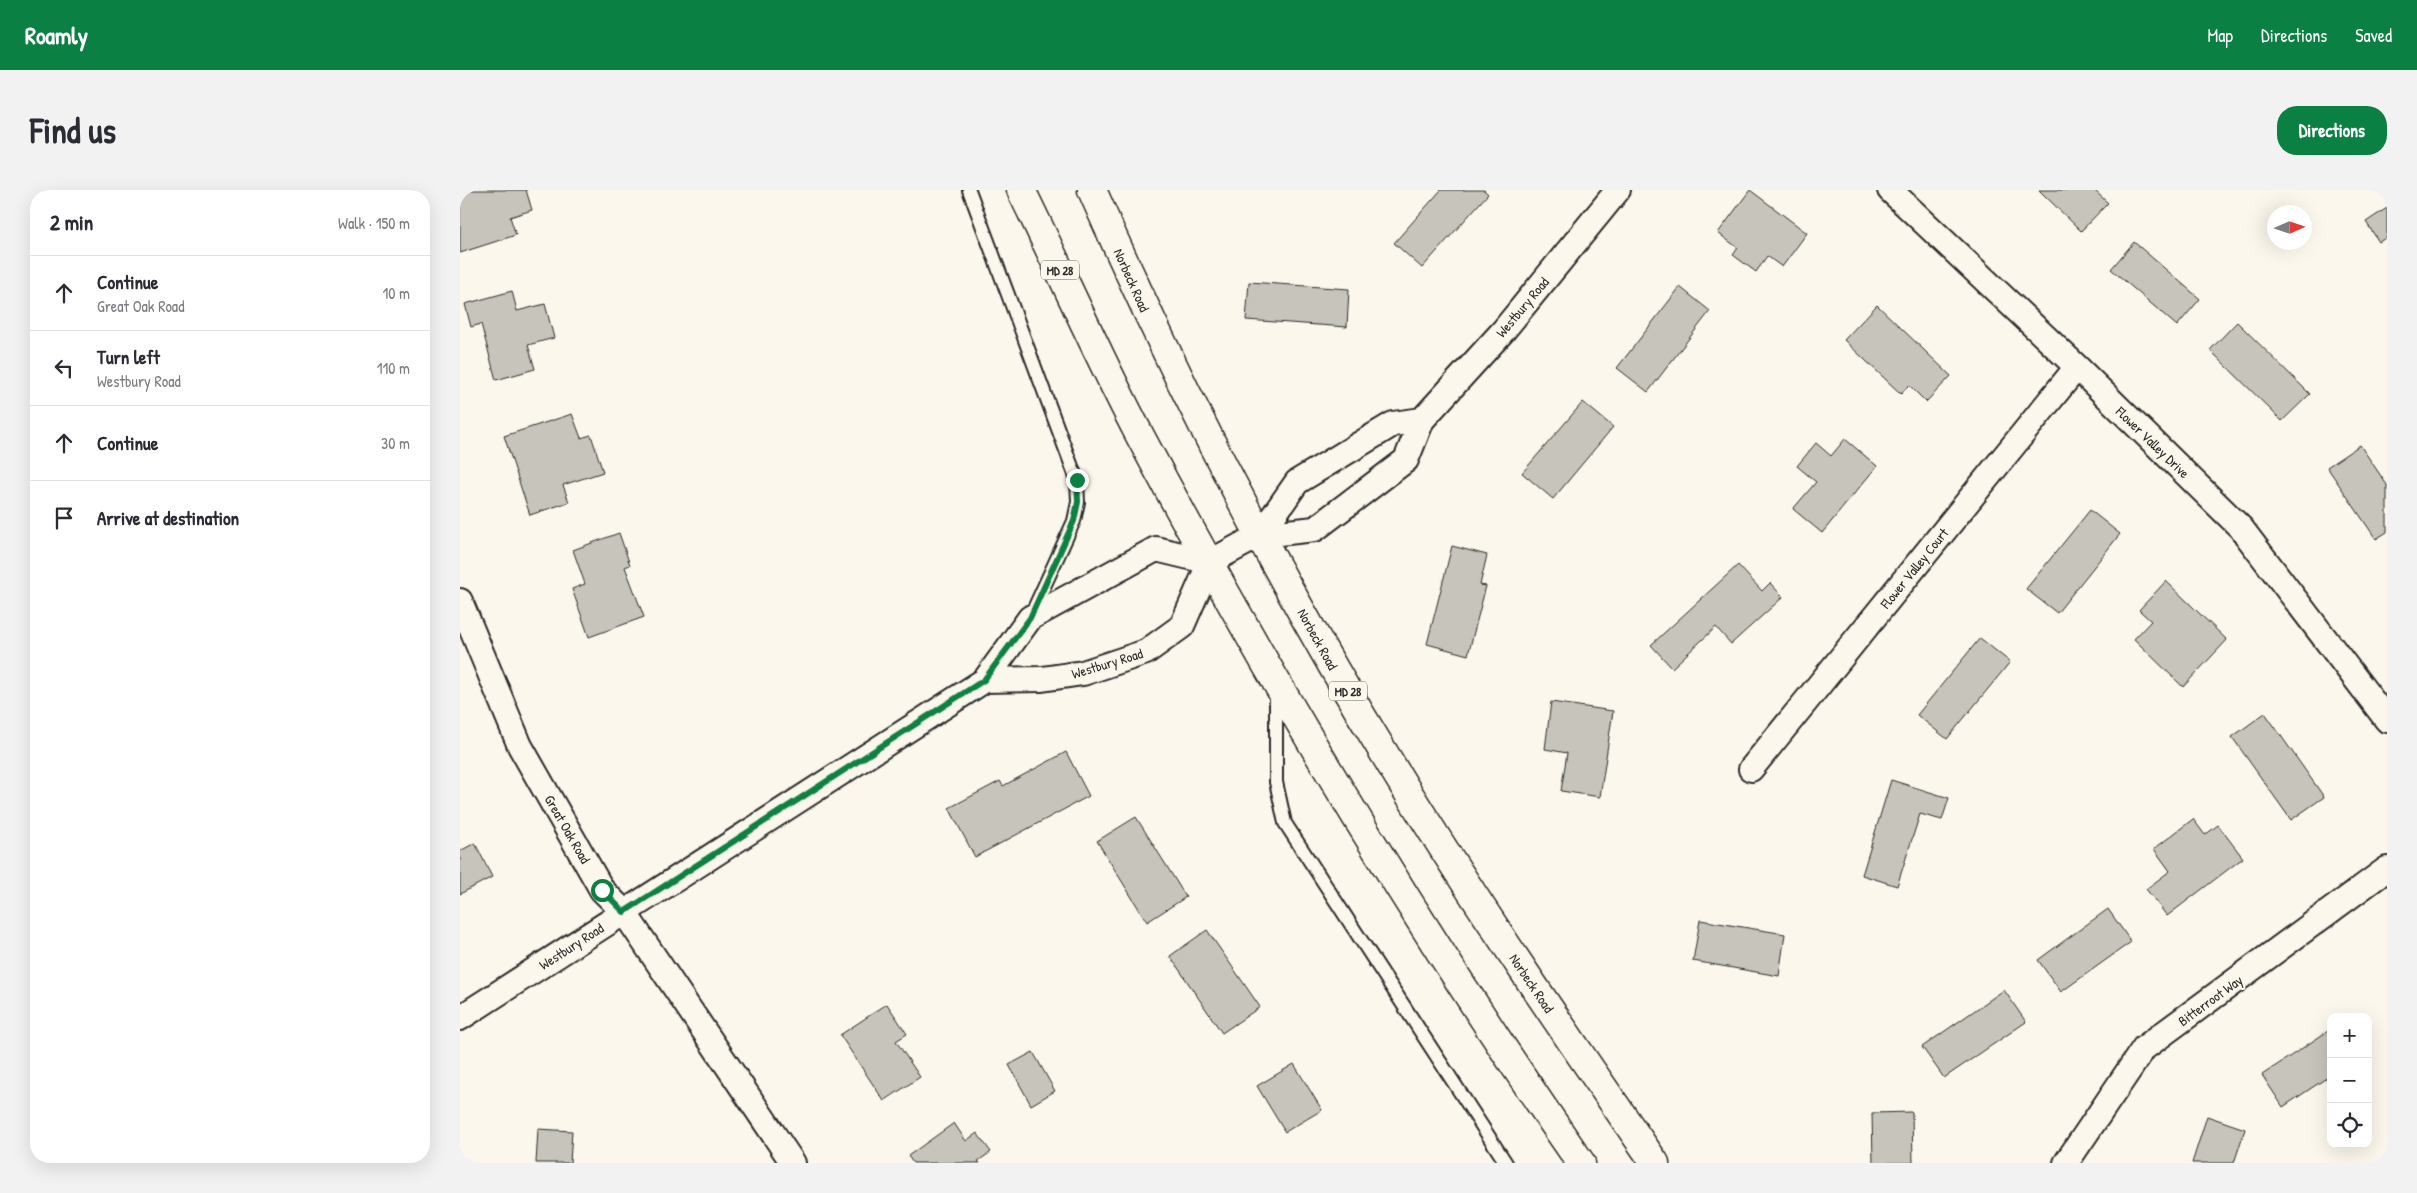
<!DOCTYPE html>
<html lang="en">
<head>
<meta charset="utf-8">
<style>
	:root { --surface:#fff; --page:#f2f2f3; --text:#2b2b33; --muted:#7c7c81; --line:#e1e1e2; --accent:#0b8043 }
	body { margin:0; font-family:"Patrick Hand",sans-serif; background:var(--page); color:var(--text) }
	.controls { position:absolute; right:15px; bottom:15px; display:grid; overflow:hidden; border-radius:10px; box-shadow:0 5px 20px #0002 }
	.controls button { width:45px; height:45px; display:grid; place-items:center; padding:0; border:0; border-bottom:1px solid var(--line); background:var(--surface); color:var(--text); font:25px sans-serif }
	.compass { position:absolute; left:1807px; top:15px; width:45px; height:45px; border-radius:50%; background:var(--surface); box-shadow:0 5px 20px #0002; rotate:87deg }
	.stop { position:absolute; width:15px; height:15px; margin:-11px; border:4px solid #0b8043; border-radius:50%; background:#fff }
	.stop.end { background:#0b8043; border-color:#fff; box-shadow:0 1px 5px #0008 }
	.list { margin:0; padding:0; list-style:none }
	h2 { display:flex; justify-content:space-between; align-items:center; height:65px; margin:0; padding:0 20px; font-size:21px }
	h2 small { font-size:16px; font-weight:400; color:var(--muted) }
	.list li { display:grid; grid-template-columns:32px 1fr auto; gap:15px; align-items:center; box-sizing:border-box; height:75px; padding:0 20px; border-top:1px solid var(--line) }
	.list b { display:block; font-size:19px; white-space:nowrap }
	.list p { margin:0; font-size:16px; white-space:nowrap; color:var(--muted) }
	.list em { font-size:16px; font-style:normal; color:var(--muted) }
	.icon { flex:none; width:28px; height:28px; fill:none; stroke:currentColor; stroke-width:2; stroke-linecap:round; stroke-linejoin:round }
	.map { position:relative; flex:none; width:1927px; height:973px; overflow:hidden; border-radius:20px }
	header { display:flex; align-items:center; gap:30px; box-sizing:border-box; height:70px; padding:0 25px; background:var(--accent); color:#fff }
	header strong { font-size:24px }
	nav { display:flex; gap:28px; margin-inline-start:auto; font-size:18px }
	.intro { display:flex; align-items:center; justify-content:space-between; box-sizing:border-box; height:120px; padding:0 30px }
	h1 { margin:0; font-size:35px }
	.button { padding:12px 22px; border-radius:20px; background:var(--accent); color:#fff; font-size:18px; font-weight:700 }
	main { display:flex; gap:30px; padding:0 30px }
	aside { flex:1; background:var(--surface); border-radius:20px; box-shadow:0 5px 20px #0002 }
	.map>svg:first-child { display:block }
</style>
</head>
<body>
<header>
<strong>Roamly</strong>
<nav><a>Map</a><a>Directions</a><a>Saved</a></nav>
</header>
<div class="intro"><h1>Find us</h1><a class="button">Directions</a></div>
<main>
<aside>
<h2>2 min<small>Walk · 150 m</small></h2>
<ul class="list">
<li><svg class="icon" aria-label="ahead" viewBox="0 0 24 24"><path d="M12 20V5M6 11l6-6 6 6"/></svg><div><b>Continue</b><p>Great Oak Road</p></div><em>10 m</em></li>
<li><svg class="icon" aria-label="left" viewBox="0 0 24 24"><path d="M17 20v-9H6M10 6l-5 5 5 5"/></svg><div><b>Turn left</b><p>Westbury Road</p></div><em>110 m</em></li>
<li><svg class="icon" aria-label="ahead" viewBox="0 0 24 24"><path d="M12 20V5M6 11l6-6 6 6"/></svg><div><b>Continue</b></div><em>30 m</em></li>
<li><svg class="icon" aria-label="arrive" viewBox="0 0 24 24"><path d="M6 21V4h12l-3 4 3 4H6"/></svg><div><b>Arrive at destination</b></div></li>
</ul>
</aside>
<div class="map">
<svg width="1927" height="973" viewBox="0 0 1927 973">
	<rect width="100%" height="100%" fill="#fbf7ec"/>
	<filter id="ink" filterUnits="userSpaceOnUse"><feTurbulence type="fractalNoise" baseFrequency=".02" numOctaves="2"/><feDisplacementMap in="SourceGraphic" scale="10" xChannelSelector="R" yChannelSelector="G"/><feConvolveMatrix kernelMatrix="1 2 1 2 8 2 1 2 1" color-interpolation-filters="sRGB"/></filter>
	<g filter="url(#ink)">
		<path fill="#c7c4bc" stroke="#2b2b2b" d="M 0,0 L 66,0 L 72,20 L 50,27 L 56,45 L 0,63 Z
			M 981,0 L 1024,0 L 1028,4 L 962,78 L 934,53 Z
			M 1290,0 L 1347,43 L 1322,77 L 1307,66 L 1296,82 L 1273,65 L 1278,58 L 1258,43 Z
			M 1579,0 L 1634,0 L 1648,13 L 1621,41 Z
			M 1927,18 L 1927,47 L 1919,52 L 1906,32 Z
			M 1674,52 L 1740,109 L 1717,136 L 1651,79 Z
			M 789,92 L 889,99 L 887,137 L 786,130 Z
			M 1220,97 L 1250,121 L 1188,202 L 1157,178 Z
			M 52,101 L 57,121 L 85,114 L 94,148 L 68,155 L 75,179 L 36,190 L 21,134 L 11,137 L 5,114 Z
			M 1417,115 L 1491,186 L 1466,212 L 1449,195 L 1441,204 L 1384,150 Z
			M 1777,132 L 1850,204 L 1822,231 L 1750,160 Z
			M 1123,212 L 1153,237 L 1093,309 L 1062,283 Z
			M 112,224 L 121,248 L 131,245 L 143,282 L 103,295 L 109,312 L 70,325 L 44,246 Z
			M 1385,249 L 1417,276 L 1362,343 L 1333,319 L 1356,292 L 1337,276 L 1356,253 L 1371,266 Z
			M 1900,255 L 1927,295 L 1927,342 L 1916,349 L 1867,277 Z
			M 1630,320 L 1660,344 L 1597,423 L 1566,399 Z
			M 159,343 L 170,375 L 165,377 L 184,427 L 129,447 L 112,399 L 125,394 L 113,360 Z
			M 992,356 L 1027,365 L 1020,395 L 1026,396 L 1008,465 L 967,454 Z
			M 1278,375 L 1302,401 L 1310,393 L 1323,407 L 1271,454 L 1256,437 L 1212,478 L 1191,455 Z
			M 1706,391 L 1767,450 L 1723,497 L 1674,449 L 1691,431 L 1679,420 Z
			M 1520,448 L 1550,472 L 1487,549 L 1457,525 Z
			M 1091,512 L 1153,521 L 1140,607 L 1101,601 L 1107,563 L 1085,559 Z
			M 1805,523 L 1864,607 L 1831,630 L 1772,547 Z
			M 606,562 L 629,606 L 515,667 L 489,618 L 540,591 L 543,596 Z
			M 1431,590 L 1489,608 L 1482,630 L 1460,624 L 1437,696 L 1402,685 Z
			M 676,627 L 726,707 L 687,732 L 637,651 Z
			M 1733,629 L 1745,645 L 1758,635 L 1783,668 L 1707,726 L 1686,699 L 1710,681 L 1694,659 Z
			M 15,653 L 32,687 L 0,704 L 0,661 Z
			M 1648,719 L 1671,752 L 1601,802 L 1578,770 Z
			M 1240,730 L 1325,744 L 1319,786 L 1233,771 Z
			M 747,740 L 800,817 L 762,843 L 710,766 Z
			M 1544,800 L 1566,832 L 1484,888 L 1462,857 Z
			M 427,814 L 447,844 L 436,851 L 460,887 L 424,911 L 380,845 Z
			M 1871,839 L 1871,885 L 1823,917 L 1802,885 Z
			M 573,862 L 595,901 L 571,915 L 549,875 Z
			M 834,874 L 862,920 L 825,942 L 797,896 Z
			M 1452,922 L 1453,973 L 1413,973 L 1412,923 Z
			M 1747,926 L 1785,939 L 1774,973 L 1732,973 Z
			M 494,933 L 506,951 L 517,943 L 531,962 L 518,971 L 520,973 L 453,973 L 448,966 Z
			M 78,939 L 112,941 L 110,973 L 76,973 Z"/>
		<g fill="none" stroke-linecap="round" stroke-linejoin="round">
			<g stroke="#2b2b2b" stroke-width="16">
				<path id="service" d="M 509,0 L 617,290 L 618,312 L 614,331 L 571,425
					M 816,503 L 816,592 L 825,633 L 1046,973"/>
			</g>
			<g stroke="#2b2b2b" stroke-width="28">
				<path id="minor" d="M 1430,0 L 1617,177 L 1781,338 L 1927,530
					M 800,345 L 837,292 L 933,234 L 962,230
					M 0,411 L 60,556 L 142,700 L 164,722 L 333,973
					M 525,490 L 582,489 L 623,483 L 686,462 L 722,436 L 750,372 L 800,345 L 855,339 L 946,270 L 962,230 L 1043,141 L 1158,0
					M 1291,579 L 1617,177
					M 0,828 L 525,490 L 570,428 L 696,359 L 750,372
					M 1606,973 L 1684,858 L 1927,679"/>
			</g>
			<g stroke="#2b2b2b" stroke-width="31">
				<path id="primary" d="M 561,0 C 601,81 637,164 679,244 C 812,495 959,740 1121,973
					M 632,0 C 726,214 835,422 959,620 C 1034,740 1115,857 1195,973"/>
			</g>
			<use href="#service" stroke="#fbf7ec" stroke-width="12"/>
			<use href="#minor" stroke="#fbf7ec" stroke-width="24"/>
			<use href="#primary" stroke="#fbf7ec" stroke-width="28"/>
		</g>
	</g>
	<g fill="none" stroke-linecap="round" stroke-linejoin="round" filter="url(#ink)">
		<path stroke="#0b8043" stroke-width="6" d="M 142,700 L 164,722 L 524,490 L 570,428 L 614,331 L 618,312 L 617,290"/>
	</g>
	<g text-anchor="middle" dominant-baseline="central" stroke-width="4" stroke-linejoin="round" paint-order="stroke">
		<g fill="#fbf7ec" stroke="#696865" stroke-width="1">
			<rect x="581" y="70.5" width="38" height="19" rx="4"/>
			<rect x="869" y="491.5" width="38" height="19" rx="4"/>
		</g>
		<g font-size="12" font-weight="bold" fill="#2b2b2b">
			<text x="600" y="80">MD 28</text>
			<text x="888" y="501">MD 28</text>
		</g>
		<g font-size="14" fill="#2b2b2b" stroke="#fbf7ec">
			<text transform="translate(672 90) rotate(66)">Norbeck Road</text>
			<text transform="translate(1062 117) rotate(-50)">Westbury Road</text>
			<text transform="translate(1693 252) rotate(44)">Flower Valley Drive</text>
			<text transform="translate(1454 378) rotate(-51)">Flower Valley Court</text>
			<text transform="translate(858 449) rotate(61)">Norbeck Road</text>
			<text transform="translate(647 473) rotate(-17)">Westbury Road</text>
			<text transform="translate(108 639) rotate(60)">Great Oak Road</text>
			<text transform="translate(111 756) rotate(-33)">Westbury Road</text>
			<text transform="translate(1072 793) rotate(56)">Norbeck Road</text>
			<text transform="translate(1750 810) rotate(-36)">Bitterroot Way</text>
		</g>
	</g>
</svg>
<div class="controls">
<button>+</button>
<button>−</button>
<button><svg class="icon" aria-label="locate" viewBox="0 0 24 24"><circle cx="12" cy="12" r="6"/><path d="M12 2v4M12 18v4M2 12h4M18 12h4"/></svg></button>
</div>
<svg class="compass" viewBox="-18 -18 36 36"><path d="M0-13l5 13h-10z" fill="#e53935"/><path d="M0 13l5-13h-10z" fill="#7c7c81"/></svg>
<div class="stop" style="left:142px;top:700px"></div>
<div class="stop end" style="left:617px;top:290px"></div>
</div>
</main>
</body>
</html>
